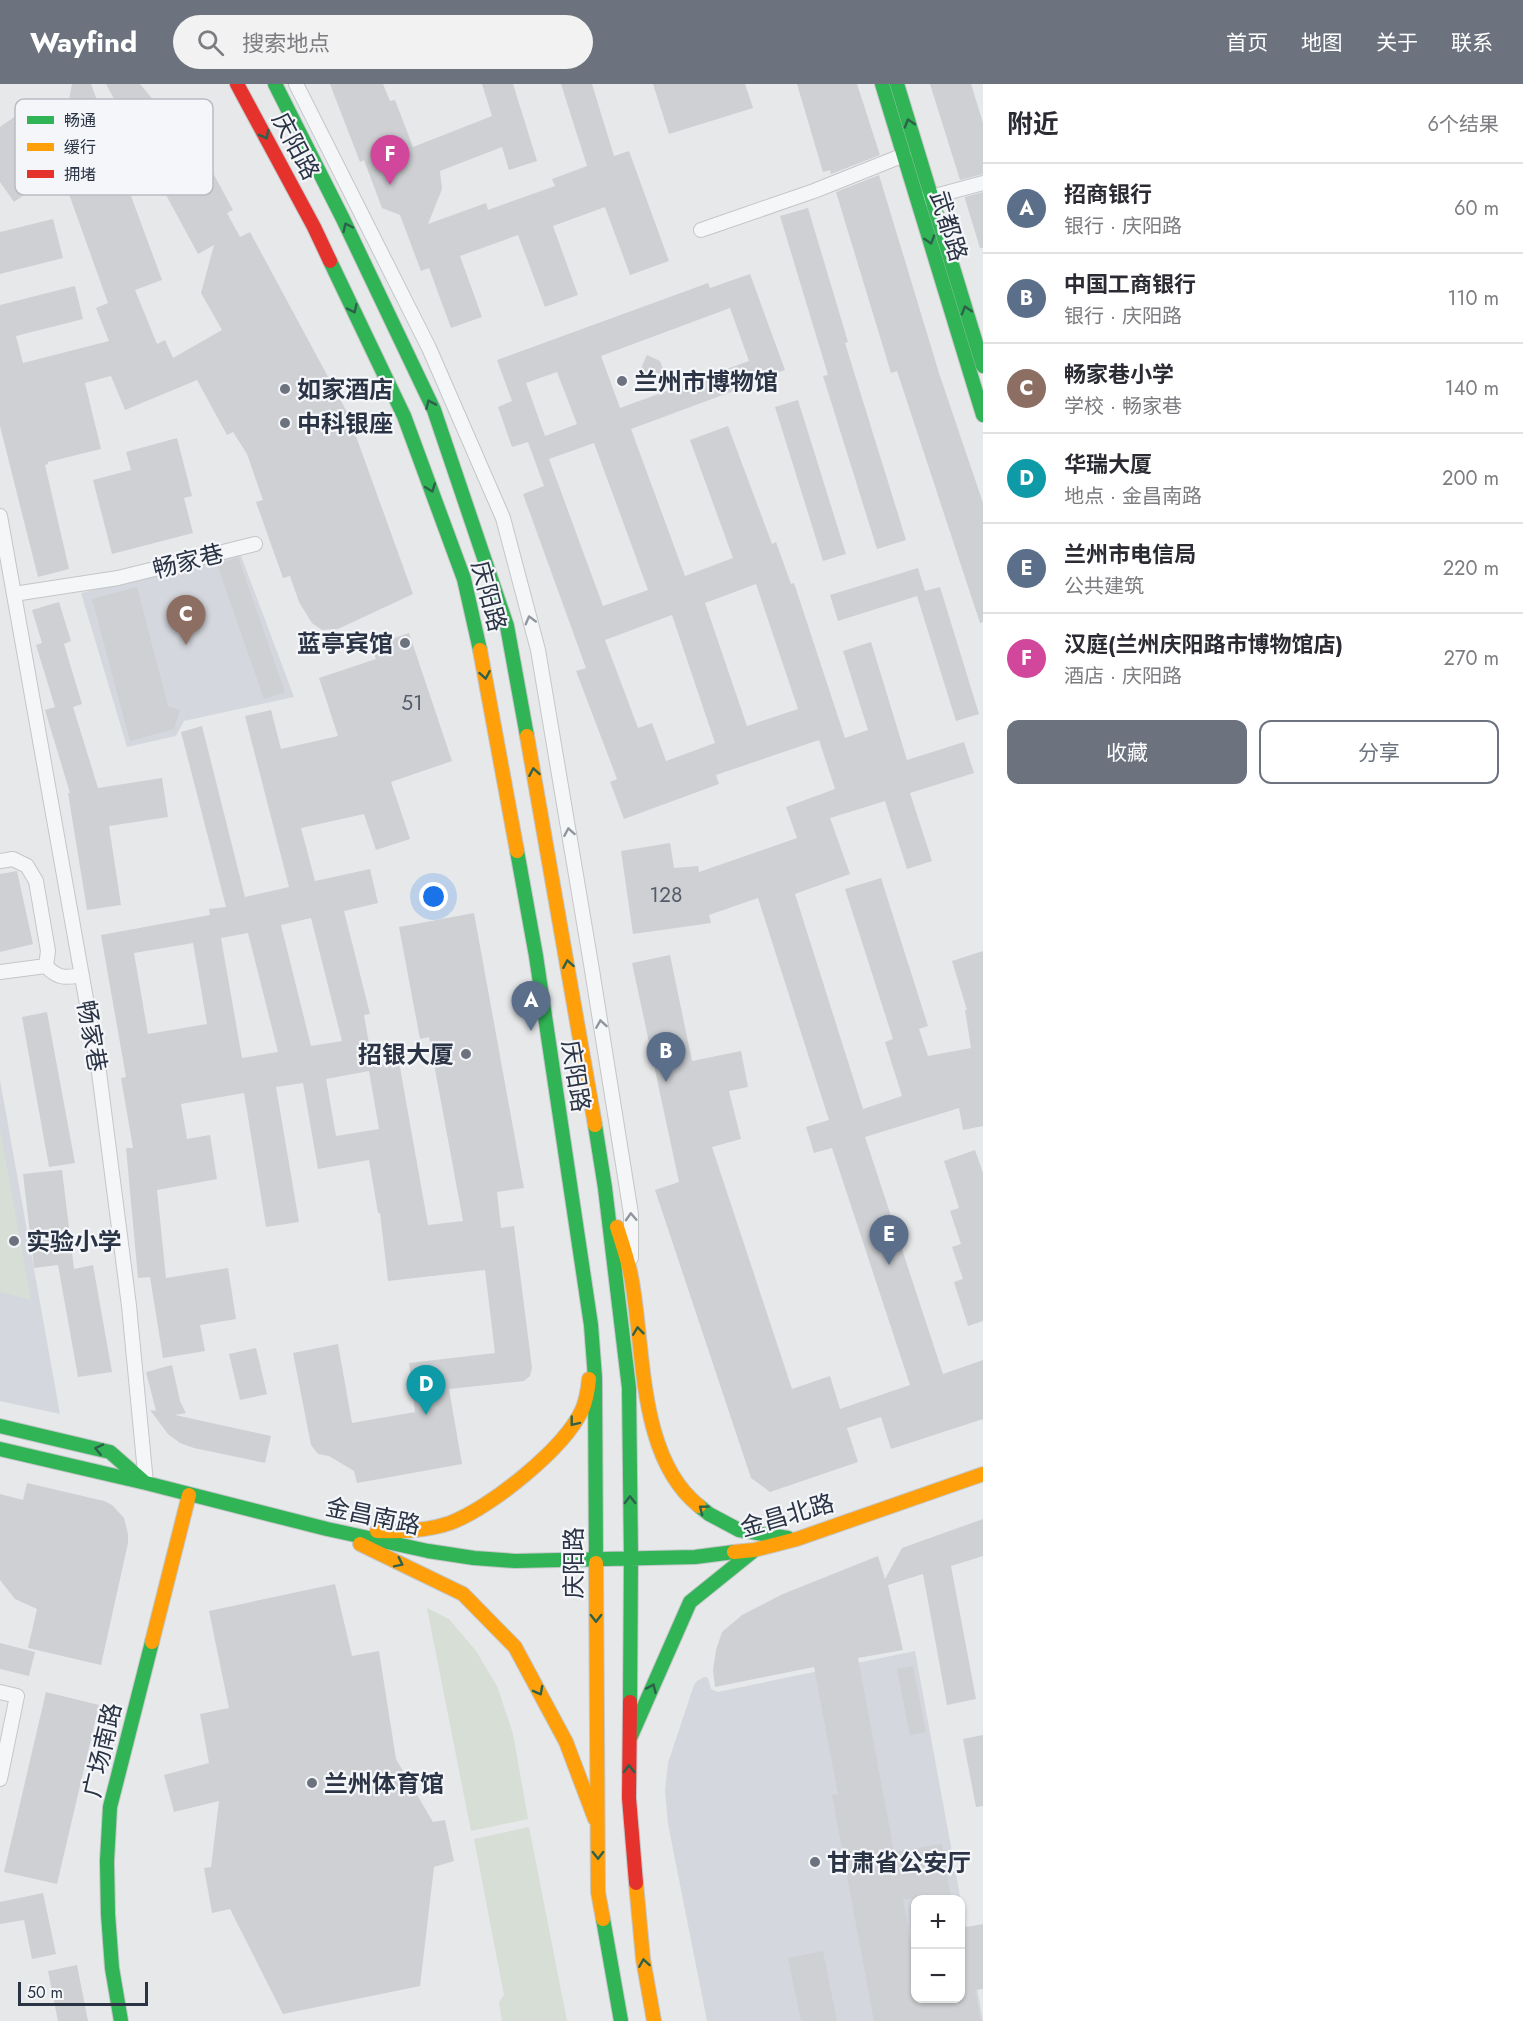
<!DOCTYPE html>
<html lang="zh">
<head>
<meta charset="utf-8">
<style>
	:root { --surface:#fff; --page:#f2f2f3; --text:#2b2b33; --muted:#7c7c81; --line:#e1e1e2; --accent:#6c737f }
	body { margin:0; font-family:Jost,"Noto Sans SC",sans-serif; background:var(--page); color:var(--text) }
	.controls { position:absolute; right:18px; bottom:18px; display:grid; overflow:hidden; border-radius:12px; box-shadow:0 2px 4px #0004 }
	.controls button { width:54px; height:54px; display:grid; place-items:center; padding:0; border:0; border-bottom:2px solid var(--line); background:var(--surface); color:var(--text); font:30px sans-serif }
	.scale { position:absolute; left:18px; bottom:15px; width:130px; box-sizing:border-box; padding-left:6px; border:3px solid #2b3445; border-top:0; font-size:16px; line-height:21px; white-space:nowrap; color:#2b3445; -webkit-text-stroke:4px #f4f6f9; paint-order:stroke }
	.you { position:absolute; left:434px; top:813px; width:21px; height:21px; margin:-15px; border:4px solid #fff; border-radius:50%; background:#1a73e8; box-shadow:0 0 0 9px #1a73e833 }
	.badge { display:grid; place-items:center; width:39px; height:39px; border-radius:50%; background:var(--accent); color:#fff; font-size:20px; font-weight:700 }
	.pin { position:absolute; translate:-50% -50px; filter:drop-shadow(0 2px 3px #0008) }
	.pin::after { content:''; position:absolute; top:32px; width:21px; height:18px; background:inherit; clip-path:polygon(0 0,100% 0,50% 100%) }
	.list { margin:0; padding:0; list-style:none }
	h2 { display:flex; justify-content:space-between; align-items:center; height:78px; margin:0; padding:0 24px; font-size:26px }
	h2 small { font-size:20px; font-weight:400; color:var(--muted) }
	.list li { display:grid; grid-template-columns:39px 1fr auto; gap:18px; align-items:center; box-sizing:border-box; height:90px; padding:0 24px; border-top:2px solid var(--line) }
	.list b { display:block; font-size:22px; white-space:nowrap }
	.list p { margin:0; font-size:20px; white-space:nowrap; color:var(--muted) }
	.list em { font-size:20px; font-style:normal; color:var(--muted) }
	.actions { display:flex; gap:12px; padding:18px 24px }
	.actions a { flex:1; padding:14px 0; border:2px solid var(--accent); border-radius:12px; text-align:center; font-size:21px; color:var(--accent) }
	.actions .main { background:var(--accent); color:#fff }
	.icon { flex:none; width:33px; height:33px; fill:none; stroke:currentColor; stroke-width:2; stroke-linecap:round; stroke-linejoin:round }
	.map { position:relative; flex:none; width:983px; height:1937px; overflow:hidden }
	header { display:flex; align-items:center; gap:36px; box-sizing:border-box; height:84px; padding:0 30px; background:var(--accent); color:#fff }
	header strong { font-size:28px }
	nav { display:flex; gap:33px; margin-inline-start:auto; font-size:21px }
	.search { width:420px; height:54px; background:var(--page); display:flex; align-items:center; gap:15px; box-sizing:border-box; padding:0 21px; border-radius:33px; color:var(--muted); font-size:22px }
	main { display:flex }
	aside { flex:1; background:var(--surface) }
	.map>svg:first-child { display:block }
</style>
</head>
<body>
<header>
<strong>Wayfind</strong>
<div class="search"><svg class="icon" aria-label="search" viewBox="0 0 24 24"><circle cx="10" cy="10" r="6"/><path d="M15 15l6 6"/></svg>搜索地点</div>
<nav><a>首页</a><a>地图</a><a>关于</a><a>联系</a></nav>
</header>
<main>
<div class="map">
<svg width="983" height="1937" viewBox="0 0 983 1937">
	<rect width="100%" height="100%" fill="#e6e8ea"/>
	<path fill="#d4d7dd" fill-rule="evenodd" d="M 240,469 L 294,613 L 184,637 L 176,652 L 127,663 L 81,509 Z
		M 0,996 L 60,1330 L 0,1317 Z
		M 915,1567 L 983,1937 L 707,1937 L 668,1740 L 665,1706 L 668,1679 L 694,1601 L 697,1597 L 704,1593 L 708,1594 L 711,1605 L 718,1608 ZM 916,1816 L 960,1816 L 960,1914 L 916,1914 Z"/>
	<path fill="#d6ded6" d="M 0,1044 L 31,1216 L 0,1208 Z
		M 427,1524 L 449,1535 L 476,1567 L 497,1602 L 513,1650 L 528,1735 L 471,1747 Z
		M 529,1743 L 567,1937 L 502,1937 L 499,1918 L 504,1911 L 474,1755 Z"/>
	<path fill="#ced0d3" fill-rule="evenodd" d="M 72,0 L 91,0 L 113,60 L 91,43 L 74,36 L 65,36 Z
		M 106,0 L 140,0 L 155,18 L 169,43 L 178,38 L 188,57 L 194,54 L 233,126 L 227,129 L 240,153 L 250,148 L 348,330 L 413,510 L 338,545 L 322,546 L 312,539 L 299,518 L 290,492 L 283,494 L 256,418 L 263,416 L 247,370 L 233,348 L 227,351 L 197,296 L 125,326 L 111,292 L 85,299 L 101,365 L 48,378 L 48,380 L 45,381 L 69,485 L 38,493 L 0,342 L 0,221 L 75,202 L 83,235 L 16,252 L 23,279 L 109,257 L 96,224 L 108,219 L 60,85 L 114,66 L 162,196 L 135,206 L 157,260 L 165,256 L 173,274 L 222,246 L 201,209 L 214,161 L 198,170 Z
		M 330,0 L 383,0 L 390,17 L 395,16 L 413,63 L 492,32 L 482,0 L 513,0 L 537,77 L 509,86 L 502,63 L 440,87 L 442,105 L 428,140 L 486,119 L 488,126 L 555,102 L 552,95 L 587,82 L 561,0 L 592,0 L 614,72 L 629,67 L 669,177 L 630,191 L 605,123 L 553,142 L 578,211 L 545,223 L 518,151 L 460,172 L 482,233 L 451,244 L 429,184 L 421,187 L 400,131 L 382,124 L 364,76 L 360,78 Z
		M 653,0 L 745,0 L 753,24 L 669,50 Z
		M 797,0 L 857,0 L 880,71 L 831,90 L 830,86 L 823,88 Z
		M 930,0 L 971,0 L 983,39 L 983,90 L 960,96 Z
		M 27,24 L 61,73 L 40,80 L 44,97 L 14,118 L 0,98 L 0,43 Z
		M 879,91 L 939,289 L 983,419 L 983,538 L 980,539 L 897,287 L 891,289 L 836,108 Z
		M 983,108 L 983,164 L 980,164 L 965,115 L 965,113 Z
		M 808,124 L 848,258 L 845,259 L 906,456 L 877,465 L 823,292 L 828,291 L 780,132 Z
		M 53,135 L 63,174 L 0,190 L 0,148 Z
		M 750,190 L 785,286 L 747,300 L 747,302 L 631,345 L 685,492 L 733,474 L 690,356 L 728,342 L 772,460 L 776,458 L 791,500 L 794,499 L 845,654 L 868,646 L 843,567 L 871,558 L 907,676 L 964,658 L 974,689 L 910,709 L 932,777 L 907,785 L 885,717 L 830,734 L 850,790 L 795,810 L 863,1025 L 902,1012 L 885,958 L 893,955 L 845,805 L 881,794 L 928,942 L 919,945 L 928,972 L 971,964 L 965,926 L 967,926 L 952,877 L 983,867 L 983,1042 L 963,1046 L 959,1024 L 865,1053 L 943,1290 L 983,1276 L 983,1335 L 891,1365 L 881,1333 L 847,1344 L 858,1378 L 770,1408 L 751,1394 L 655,1106 L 679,1098 L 632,879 L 670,871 L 692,977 L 741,967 L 748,1003 L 729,1007 L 741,1055 L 712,1063 L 792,1305 L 830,1292 L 840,1325 L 910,1301 L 832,1064 L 814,1069 L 806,1043 L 829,1036 L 758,814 L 709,831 L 711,839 L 633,850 L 621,767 L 670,759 L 674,784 L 698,782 L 699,788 L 797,754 L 786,723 L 835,705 L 819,656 L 716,691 L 719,700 L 624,735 L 610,698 L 617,695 L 576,587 L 586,584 L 523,410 L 544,402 L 528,358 L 512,363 L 498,323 L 512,317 L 497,276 L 708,199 L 710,204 ZM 730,224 L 749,277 L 620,324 L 601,272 ZM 557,288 L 577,340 L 545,352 L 526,299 ZM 594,359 L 648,506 L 603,522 L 549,375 ZM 756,500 L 798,625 L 747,642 L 705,519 ZM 672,531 L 715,659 L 666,677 L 652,639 L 638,644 L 605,556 Z
		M 647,271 L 660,277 L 663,285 L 657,298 L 645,292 L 641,284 Z
		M 798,316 L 846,470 L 823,477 L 775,323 Z
		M 177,354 L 192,412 L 184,414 L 193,449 L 112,470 L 93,396 L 131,386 L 126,368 Z
		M 238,473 L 285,608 L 264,615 L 217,480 Z
		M 918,484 L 925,507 L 940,503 L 979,630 L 956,637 L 917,512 L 838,537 L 830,511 Z
		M 137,503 L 168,622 L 180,626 L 174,645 L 130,657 L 92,515 Z
		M 59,518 L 71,557 L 64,560 L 82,620 L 73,623 L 98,704 L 162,694 L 168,733 L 109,742 L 121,821 L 87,826 L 68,709 L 70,709 L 45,626 L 55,623 L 36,561 L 42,559 L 32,526 Z
		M 409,549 L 452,677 L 391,698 L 410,755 L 376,766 L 364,730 L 301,744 L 315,797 L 370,785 L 378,819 L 344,827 L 370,930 L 364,931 L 373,982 L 399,978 L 428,1141 L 463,1137 L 429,953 L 420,955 L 399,843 L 474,829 L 524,1104 L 497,1108 L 501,1144 L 514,1142 L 532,1284 L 530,1292 L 524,1297 L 449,1305 L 462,1380 L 357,1399 L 354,1387 L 329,1372 L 318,1370 L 311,1361 L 293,1269 L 338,1260 L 352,1339 L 415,1328 L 409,1279 L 495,1269 L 485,1186 L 388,1197 L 380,1129 L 378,1129 L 369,1076 L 318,1085 L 303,999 L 276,1003 L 299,1138 L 266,1143 L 244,1009 L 181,1020 L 187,1055 L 210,1051 L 217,1095 L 157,1106 L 166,1194 L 228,1184 L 236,1235 L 200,1241 L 205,1267 L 163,1274 L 150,1193 L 138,1194 L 126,1064 L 133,1064 L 121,994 L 126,993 L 101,851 L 210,831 L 209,825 L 226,823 L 181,648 L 202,642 L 245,813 L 289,803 L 245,632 L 271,626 L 281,665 L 338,652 L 319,594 L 376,575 L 371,562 ZM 311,834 L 342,957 L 311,962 L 281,841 ZM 248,849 L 278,968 L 242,974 L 221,854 ZM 193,859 L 207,940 L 148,950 L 134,869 ZM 369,987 L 379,1045 L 336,1052 L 326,995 Z
		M 17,787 L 33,860 L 0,868 L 0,790 Z
		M 47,928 L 75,1079 L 49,1083 L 22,933 Z
		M 975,1066 L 983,1089 L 983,1237 L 968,1242 L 954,1198 L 963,1195 L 952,1163 L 961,1160 L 950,1127 L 959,1124 L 944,1077 Z
		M 62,1086 L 74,1185 L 93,1181 L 112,1288 L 78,1293 L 58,1181 L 34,1184 L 23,1090 Z
		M 256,1264 L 267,1310 L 240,1316 L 229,1270 Z
		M 172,1281 L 180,1317 L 186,1329 L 175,1331 L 271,1352 L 265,1379 L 194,1364 L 180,1359 L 168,1350 L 150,1326 L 156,1327 L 146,1288 Z
		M 27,1399 L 104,1417 L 112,1421 L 124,1434 L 128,1450 L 128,1459 L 101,1581 L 28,1564 L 37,1525 L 15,1515 L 0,1496 L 0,1410 L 23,1416 Z
		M 983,1435 L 983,1472 L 951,1482 L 976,1615 L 947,1621 L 923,1490 L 888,1501 L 903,1566 L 858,1574 L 894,1768 L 942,1760 L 951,1815 L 903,1815 L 915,1882 L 915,1914 L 960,1914 L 960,1844 L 983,1840 L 983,1905 L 975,1906 L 981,1937 L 874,1937 L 832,1711 L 838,1710 L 814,1583 L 715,1603 L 713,1586 L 716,1566 L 722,1548 L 742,1531 L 783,1510 L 878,1472 L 885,1495 L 902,1464 Z
		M 335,1500 L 352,1572 L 379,1567 L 396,1675 L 433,1738 L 445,1736 L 454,1777 L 434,1783 L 420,1902 L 283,1930 L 230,1825 L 212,1829 L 204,1784 L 211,1783 L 219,1717 L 174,1728 L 164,1691 L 209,1679 L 200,1630 L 229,1624 L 209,1527 Z
		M 0,1559 L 35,1568 L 29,1592 L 0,1585 Z
		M 913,1582 L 926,1648 L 910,1651 L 897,1585 Z
		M 46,1608 L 99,1621 L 57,1800 L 4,1788 Z
		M 983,1651 L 983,1722 L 976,1723 L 963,1655 Z
		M 43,1809 L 56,1870 L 32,1875 L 24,1836 L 0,1840 L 0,1818 Z
		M 823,1867 L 837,1937 L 801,1937 L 788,1874 Z
		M 77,1881 L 88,1937 L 58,1937 L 48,1887 Z"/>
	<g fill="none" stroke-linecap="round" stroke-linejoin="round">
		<g stroke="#c4c6c8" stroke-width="16">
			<path id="street" d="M 296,0 L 429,264 L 503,434 L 538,566 L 591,880 L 631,1130 L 631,1174
				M 924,115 L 983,99
				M 701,146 L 814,107 L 904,71
				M 0,432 L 99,988 L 129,1222 L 146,1399
				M 14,510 L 118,494 L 255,460
				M 0,777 L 13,775 L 27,782 L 36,797 L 48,867 L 46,882
				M 0,888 L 46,882 C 58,895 66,894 82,891
				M 0,1608 L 17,1612 L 0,1695"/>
		</g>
		<g stroke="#c4c6c8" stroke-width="16">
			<path id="fast" d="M 275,0 L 343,135 L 434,326 L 507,542 L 527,652
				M 882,0 L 983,331
				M 897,0 L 983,282
				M 330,177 L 404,332 L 464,495 L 480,566
				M 517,767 L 536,872 L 591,1241 L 595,1294 L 596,1479
				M 595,1041 L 605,1104 L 629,1304 L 631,1474 L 630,1618
				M 0,1342 L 110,1368 L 143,1397
				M 0,1365 L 146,1399 L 327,1445 L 428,1467 L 474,1474 L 515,1477 L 695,1473 L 734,1468
				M 699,1422 L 709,1430 L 739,1446 L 788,1454
				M 631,1652 L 690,1518 L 752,1468
				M 603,1835 L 621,1937
				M 121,1937 L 112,1884 L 108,1830 L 107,1777 L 110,1723 L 152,1558"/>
		</g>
		<g stroke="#c4c6c8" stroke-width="16">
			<path id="slow" d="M 480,566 L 517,767
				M 527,652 L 595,1041
				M 617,1143 C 622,1159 628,1176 631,1192 C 645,1263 637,1373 699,1422
				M 377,1447 C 401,1448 427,1447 450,1439 C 490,1424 564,1365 582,1326 C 586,1317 588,1306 589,1295
				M 360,1460 L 463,1510 L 515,1563 L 566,1658 L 595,1735
				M 734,1468 L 754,1466 L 797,1455 L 983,1390
				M 596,1479 L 598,1808 L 603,1835
				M 152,1558 L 189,1411
				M 636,1799 L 643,1875 L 654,1937"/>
		</g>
		<g stroke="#c4c6c8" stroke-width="16">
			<path id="jam" d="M 237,0 L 314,143 L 330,177
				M 630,1618 L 629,1714 L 636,1799"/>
		</g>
		<use href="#street" stroke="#f5f6f7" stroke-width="14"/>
		<use href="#fast" stroke="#30b455" stroke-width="14"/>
		<use href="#slow" stroke="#ff9f0a" stroke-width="14"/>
		<use href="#jam" stroke="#e5322d" stroke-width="14"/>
	</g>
	<defs><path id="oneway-chevron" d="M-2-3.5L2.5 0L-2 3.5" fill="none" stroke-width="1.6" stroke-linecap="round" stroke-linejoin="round" transform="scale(1.5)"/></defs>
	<g stroke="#2d614b">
		<use href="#oneway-chevron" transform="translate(909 39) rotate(-107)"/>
		<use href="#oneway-chevron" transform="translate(265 51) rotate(62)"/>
		<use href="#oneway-chevron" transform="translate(347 143) rotate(-115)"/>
		<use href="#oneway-chevron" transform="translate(930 156) rotate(73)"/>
		<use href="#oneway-chevron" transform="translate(353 225) rotate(65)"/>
		<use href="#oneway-chevron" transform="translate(966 226) rotate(-107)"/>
		<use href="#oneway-chevron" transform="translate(430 320) rotate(-114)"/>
		<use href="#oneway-chevron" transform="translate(431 404) rotate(70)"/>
		<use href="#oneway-chevron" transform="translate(485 591) rotate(80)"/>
		<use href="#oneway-chevron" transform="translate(534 688) rotate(-100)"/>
		<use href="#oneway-chevron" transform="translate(568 880) rotate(-100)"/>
		<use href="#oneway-chevron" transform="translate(638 1247) rotate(-97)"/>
		<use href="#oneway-chevron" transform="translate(574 1338) rotate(128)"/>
		<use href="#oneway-chevron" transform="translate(99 1365) rotate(-167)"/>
		<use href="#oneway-chevron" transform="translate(630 1416) rotate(-91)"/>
		<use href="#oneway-chevron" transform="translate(703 1425) rotate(-143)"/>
		<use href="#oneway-chevron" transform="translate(399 1479) rotate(26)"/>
		<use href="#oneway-chevron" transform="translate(596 1534) rotate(90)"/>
		<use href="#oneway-chevron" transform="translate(652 1604) rotate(-66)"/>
		<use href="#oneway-chevron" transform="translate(539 1607) rotate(62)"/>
		<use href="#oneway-chevron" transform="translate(629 1685) rotate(-90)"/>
		<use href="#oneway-chevron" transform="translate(598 1771) rotate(89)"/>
		<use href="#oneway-chevron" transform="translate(644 1879) rotate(-99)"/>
	</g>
	<g stroke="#90959e">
		<use href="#oneway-chevron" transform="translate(530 536) rotate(-105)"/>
		<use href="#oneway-chevron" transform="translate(569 748) rotate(-100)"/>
		<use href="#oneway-chevron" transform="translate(601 940) rotate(-99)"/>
		<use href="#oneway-chevron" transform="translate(631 1133) rotate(-93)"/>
	</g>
	<g fill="#6c737f" stroke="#f4f6f9" stroke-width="2">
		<circle cx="622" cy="297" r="6"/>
		<circle cx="285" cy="305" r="6"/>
		<circle cx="285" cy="339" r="6"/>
		<circle cx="405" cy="559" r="6"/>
		<circle cx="466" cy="970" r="6"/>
		<circle cx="14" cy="1157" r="6"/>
		<circle cx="312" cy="1699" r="6"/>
		<circle cx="815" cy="1778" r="6"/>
	</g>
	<g text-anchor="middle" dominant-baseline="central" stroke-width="4.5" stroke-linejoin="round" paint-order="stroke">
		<g font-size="21" fill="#545c69">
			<text x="412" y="619">51</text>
			<text x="666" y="811">128</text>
		</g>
		<g font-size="24" fill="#2b3445" stroke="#f4f6f9">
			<text transform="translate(296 62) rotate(62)">庆阳路</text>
			<text transform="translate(949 142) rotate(73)">武都路</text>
			<text transform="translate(188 477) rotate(-14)">畅家巷</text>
			<text transform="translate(489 512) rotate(75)">庆阳路</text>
			<text transform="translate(92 952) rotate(80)">畅家巷</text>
			<text transform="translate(576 992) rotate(81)">庆阳路</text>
			<text transform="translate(787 1431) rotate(-16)">金昌北路</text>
			<text transform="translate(373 1432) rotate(12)">金昌南路</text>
			<text transform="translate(573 1479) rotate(-90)">庆阳路</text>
			<text transform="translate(102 1666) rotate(-77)">广场南路</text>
		</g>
		<g font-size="24" font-weight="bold" fill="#2b3445" stroke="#f4f6f9" text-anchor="start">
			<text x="634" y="297">兰州市博物馆</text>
			<text x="297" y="305">如家酒店</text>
			<text x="297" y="339">中科银座</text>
			<text x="393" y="559" text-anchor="end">蓝亭宾馆</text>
			<text x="454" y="970" text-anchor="end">招银大厦</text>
			<text x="26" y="1157">实验小学</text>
			<text x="324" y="1699">兰州体育馆</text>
			<text x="827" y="1778">甘肃省公安厅</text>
		</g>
	</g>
	<rect x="15" y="15" width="198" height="96" rx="9" fill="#f4f6f9" stroke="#b8bcc3" stroke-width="1.5"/>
	<rect x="27" y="32" width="27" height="8" fill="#30b455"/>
	<rect x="27" y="59" width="27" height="8" fill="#ff9f0a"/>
	<rect x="27" y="86" width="27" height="8" fill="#e5322d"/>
	<g font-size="16" fill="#2b3445">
		<text x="64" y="42">畅通</text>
		<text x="64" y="69">缓行</text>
		<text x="64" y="96">拥堵</text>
	</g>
</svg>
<div class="controls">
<button>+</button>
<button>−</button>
</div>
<div class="scale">50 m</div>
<div class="you"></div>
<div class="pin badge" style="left:531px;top:947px;background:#5c6f8a">A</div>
<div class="pin badge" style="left:666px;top:998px;background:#5c6f8a">B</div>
<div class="pin badge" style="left:186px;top:561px;background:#8d6e63">C</div>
<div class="pin badge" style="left:426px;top:1331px;background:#0f9aa8">D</div>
<div class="pin badge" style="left:889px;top:1181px;background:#5c6f8a">E</div>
<div class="pin badge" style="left:390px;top:101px;background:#d1479c">F</div>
</div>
<aside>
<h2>附近<small>6个结果</small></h2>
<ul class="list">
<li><span class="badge" style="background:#5c6f8a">A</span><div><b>招商银行</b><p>银行 · 庆阳路</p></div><em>60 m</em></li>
<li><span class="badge" style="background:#5c6f8a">B</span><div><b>中国工商银行</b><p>银行 · 庆阳路</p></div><em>110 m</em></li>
<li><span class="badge" style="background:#8d6e63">C</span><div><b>畅家巷小学</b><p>学校 · 畅家巷</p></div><em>140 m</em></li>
<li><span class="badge" style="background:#0f9aa8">D</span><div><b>华瑞大厦</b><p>地点 · 金昌南路</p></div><em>200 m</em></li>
<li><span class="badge" style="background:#5c6f8a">E</span><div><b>兰州市电信局</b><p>公共建筑</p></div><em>220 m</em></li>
<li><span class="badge" style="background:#d1479c">F</span><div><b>汉庭(兰州庆阳路市博物馆店)</b><p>酒店 · 庆阳路</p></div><em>270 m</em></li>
</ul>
<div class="actions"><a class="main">收藏</a><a>分享</a></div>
</aside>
</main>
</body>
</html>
